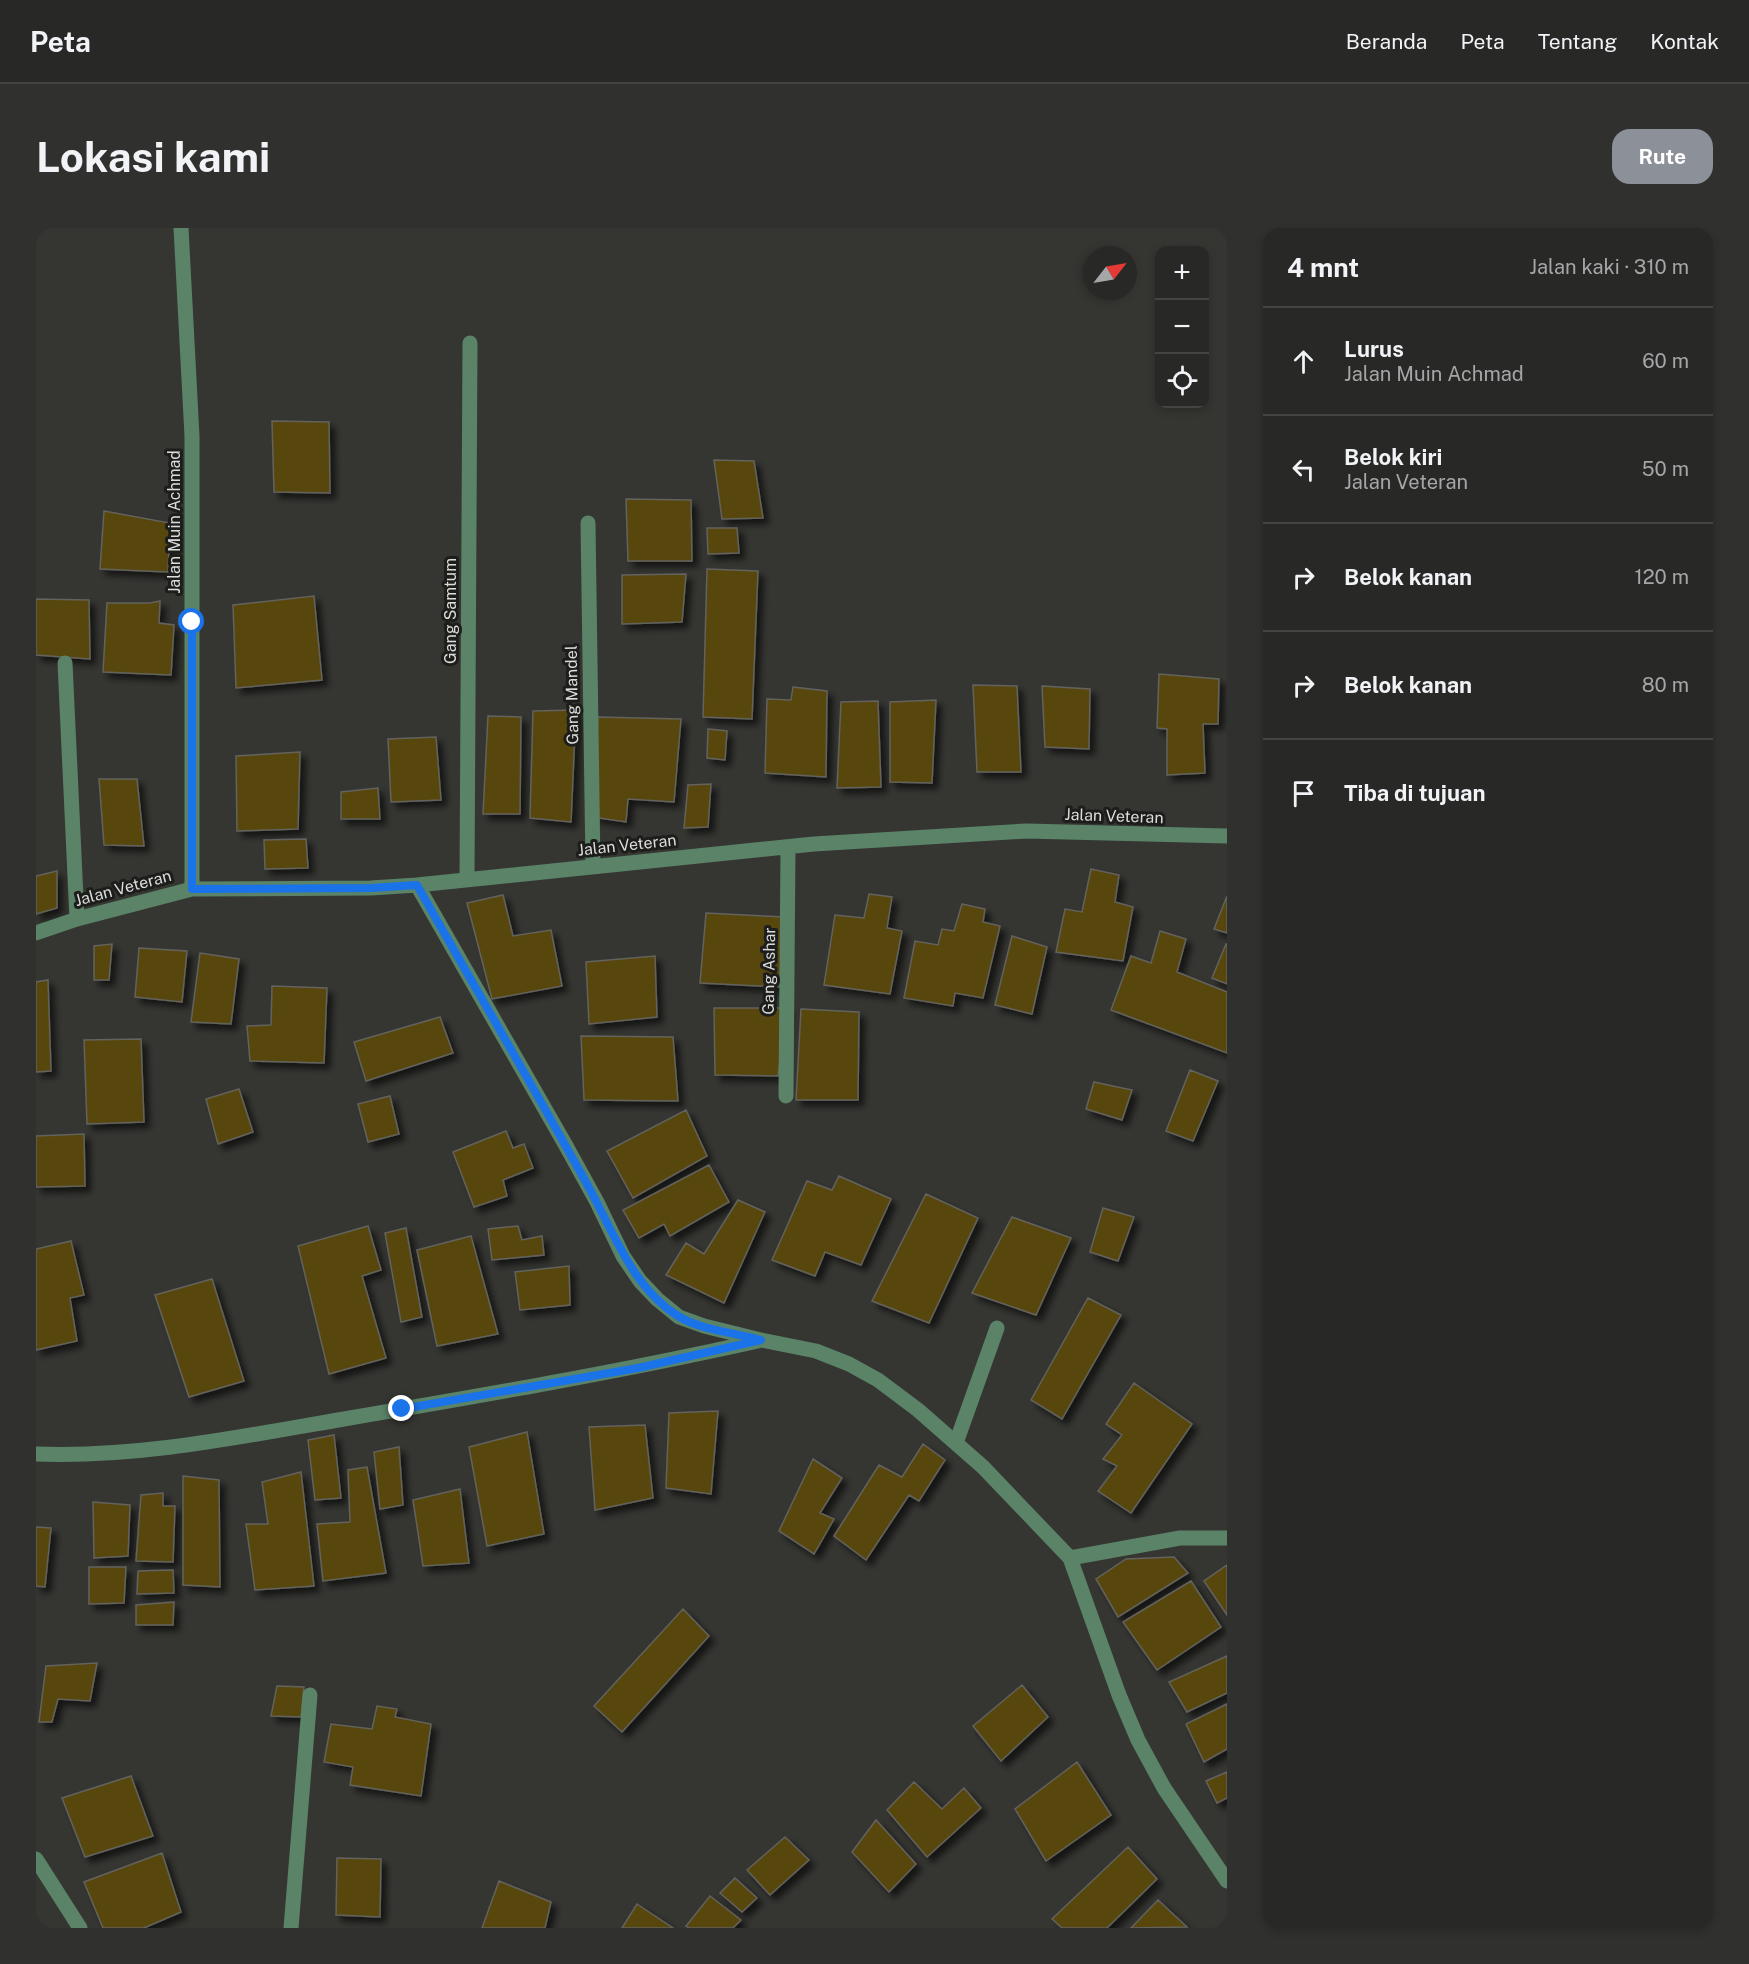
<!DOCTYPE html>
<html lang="id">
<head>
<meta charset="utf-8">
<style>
	:root { --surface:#282826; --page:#30302e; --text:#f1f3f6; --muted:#a5a6a7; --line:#444443; --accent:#8c9099 }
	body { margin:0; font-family:"Public Sans",sans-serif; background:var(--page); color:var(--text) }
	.controls { position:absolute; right:18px; top:18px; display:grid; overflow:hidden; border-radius:12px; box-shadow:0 3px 9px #0003 }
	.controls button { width:54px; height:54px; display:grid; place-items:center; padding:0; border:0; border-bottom:2px solid var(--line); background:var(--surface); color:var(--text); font:30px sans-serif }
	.compass { position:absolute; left:1047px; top:18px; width:54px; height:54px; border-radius:50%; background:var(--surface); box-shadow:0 3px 9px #0003; rotate:59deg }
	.stop { position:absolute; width:18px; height:18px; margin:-14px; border:4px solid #1a73e8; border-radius:50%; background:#fff }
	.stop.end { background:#1a73e8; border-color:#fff; box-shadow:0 2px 6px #0008 }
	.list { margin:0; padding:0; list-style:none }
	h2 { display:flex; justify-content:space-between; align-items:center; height:78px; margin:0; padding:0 24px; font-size:26px }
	h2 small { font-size:20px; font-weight:400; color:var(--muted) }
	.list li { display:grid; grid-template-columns:39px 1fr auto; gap:18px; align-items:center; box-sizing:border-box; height:108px; padding:0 24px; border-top:2px solid var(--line) }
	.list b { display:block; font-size:22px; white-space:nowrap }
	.list p { margin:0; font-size:20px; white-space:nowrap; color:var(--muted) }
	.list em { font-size:20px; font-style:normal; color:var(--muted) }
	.icon { flex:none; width:33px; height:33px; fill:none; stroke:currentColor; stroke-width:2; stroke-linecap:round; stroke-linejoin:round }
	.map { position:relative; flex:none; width:1191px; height:1700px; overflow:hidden; border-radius:18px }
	header { display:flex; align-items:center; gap:36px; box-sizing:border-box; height:84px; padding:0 30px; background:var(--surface); border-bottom:2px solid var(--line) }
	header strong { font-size:28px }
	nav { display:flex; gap:33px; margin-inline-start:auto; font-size:21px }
	.intro { display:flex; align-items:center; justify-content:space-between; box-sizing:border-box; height:144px; padding:0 36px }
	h1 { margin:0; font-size:42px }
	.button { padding:15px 27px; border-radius:18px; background:var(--accent); color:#fff; font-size:21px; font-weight:700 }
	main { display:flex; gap:36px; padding:0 36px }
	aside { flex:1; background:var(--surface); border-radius:18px; box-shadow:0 3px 9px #0003 }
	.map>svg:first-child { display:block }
</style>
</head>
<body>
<header>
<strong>Peta</strong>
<nav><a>Beranda</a><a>Peta</a><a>Tentang</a><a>Kontak</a></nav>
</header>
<div class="intro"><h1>Lokasi kami</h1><a class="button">Rute</a></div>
<main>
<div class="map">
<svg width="1191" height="1700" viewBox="0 0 1191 1700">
	<defs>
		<filter id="shadow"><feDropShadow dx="5.5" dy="5.5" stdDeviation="3" flood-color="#0009"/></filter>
	</defs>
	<rect width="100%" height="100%" fill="#353632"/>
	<path fill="#584709" stroke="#63625e" stroke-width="1.5" filter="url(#shadow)" d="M 236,193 L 293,194 L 294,265 L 238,264 Z
		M 678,232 L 718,233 L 727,290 L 686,291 Z
		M 590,271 L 655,272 L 656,333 L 592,333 Z
		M 68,283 L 134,295 L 132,344 L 64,341 Z
		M 671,300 L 701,300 L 703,325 L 672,326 Z
		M 671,341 L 722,343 L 716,491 L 667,489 Z
		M 650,346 L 646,394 L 586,396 L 586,347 Z
		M 278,368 L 286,452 L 200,460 L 197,377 Z
		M 0,371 L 53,372 L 54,431 L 0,427 Z
		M 124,373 L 123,395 L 138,397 L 135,447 L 67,444 L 71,375 L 114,375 Z
		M 1123,446 L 1183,451 L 1182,496 L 1167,496 L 1169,545 L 1131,547 L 1131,501 L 1121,500 Z
		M 937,457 L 981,458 L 985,544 L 941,544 Z
		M 1006,458 L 1054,461 L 1053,521 L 1009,519 Z
		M 757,459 L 791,463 L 790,549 L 729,545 L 731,471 L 755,472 Z
		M 900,472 L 896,555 L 854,554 L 854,474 Z
		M 842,473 L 845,559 L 801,560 L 805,474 Z
		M 540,482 L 535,594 L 494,590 L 497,483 Z
		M 452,488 L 485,489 L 484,586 L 447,586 Z
		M 562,489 L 645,491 L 638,574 L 592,571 L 590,594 L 557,589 Z
		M 672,501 L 691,503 L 689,532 L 671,530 Z
		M 400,509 L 405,572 L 355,574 L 352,511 Z
		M 264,524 L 262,601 L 201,603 L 200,528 Z
		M 63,551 L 101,551 L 108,618 L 68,617 Z
		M 675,556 L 672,599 L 648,600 L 652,557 Z
		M 342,560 L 344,591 L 305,591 L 305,564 Z
		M 270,611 L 272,640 L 229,641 L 228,612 Z
		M 1055,641 L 1083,647 L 1079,674 L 1097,679 L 1087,733 L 1020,724 L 1029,681 L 1046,684 Z
		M 21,643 L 21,680 L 0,686 L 0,648 Z
		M 833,666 L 856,669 L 851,700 L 866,703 L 854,766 L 788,757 L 799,687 L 828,690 Z
		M 467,667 L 477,708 L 515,702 L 526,758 L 456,771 L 431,675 Z
		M 1191,668 L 1191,705 L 1178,701 Z
		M 926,676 L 949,681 L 947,694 L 964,698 L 947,770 L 919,765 L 917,778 L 868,770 L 879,713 L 902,717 L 906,701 L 918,703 Z
		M 670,685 L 747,689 L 744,759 L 664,755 Z
		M 1124,703 L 1150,711 L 1141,744 L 1191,764 L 1191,825 L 1075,782 L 1095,728 L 1115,735 Z
		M 976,708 L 1011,719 L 996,786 L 959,777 Z
		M 76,716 L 73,752 L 58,752 L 58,718 Z
		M 1190,716 L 1191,716 L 1191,756 L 1176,750 Z
		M 103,720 L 151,723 L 146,774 L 99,769 Z
		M 164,725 L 203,731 L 195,796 L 155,794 Z
		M 619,728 L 621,789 L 553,796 L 550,734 Z
		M 12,752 L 15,843 L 0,844 L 0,754 Z
		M 236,758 L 291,760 L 288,835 L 214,833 L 211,798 L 235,797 Z
		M 678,780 L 750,780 L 742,848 L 679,847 Z
		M 765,781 L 823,784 L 822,872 L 760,872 Z
		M 404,789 L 417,825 L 330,853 L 318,814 Z
		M 545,808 L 637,809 L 642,873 L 548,872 Z
		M 105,811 L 108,894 L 51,896 L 48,812 Z
		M 1154,842 L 1182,853 L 1157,913 L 1130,903 Z
		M 1058,854 L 1096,862 L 1086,892 L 1050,881 Z
		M 203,861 L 217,904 L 182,916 L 170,871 Z
		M 354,868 L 363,906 L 332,914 L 322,876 Z
		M 650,882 L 671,928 L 597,970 L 571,923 Z
		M 470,903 L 477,920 L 488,916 L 497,940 L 467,952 L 471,968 L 438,979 L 417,924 Z
		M 48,906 L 49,958 L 0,959 L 0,908 Z
		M 673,937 L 693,974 L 634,1008 L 628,996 L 603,1010 L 587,982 Z
		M 803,948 L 855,971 L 825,1037 L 789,1024 L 779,1048 L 736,1032 L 771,953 L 796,962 Z
		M 890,966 L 942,990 L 893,1095 L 836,1073 Z
		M 702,972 L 729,984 L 688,1075 L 630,1047 L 650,1015 L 668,1026 Z
		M 1067,980 L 1098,989 L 1082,1033 L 1054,1024 Z
		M 976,989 L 1035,1010 L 1000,1087 L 936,1065 Z
		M 332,998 L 345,1042 L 326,1048 L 350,1130 L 293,1146 L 262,1018 Z
		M 482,998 L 486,1012 L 506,1008 L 508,1027 L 456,1032 L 452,1001 Z
		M 370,1000 L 386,1089 L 365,1094 L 349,1005 Z
		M 435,1008 L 462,1106 L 401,1118 L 381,1022 Z
		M 35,1013 L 48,1067 L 34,1070 L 41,1113 L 0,1122 L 0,1021 Z
		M 533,1038 L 534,1077 L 484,1082 L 479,1044 Z
		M 176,1051 L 208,1153 L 153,1169 L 119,1067 Z
		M 1052,1070 L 1085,1087 L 1026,1191 L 995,1172 Z
		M 1098,1155 L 1156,1196 L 1095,1285 L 1062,1263 L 1081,1238 L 1067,1231 L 1086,1207 L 1070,1196 Z
		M 682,1183 L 675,1266 L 630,1260 L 633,1185 Z
		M 609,1197 L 617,1270 L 559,1282 L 553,1199 Z
		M 491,1204 L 508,1306 L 451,1318 L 433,1219 Z
		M 298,1207 L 305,1270 L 279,1272 L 272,1212 Z
		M 887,1216 L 909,1232 L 883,1273 L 873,1267 L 830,1332 L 798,1308 L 843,1237 L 866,1249 Z
		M 363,1219 L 367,1277 L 344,1281 L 338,1224 Z
		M 777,1231 L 806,1250 L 784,1285 L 798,1291 L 778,1326 L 743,1303 Z
		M 331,1239 L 350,1345 L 287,1353 L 281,1296 L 314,1294 L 312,1242 Z
		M 265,1244 L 278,1358 L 219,1362 L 210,1296 L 232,1296 L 226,1254 Z
		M 147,1248 L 183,1252 L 184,1359 L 147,1357 Z
		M 424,1261 L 433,1335 L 387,1338 L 377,1272 Z
		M 127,1265 L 127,1278 L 139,1278 L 137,1334 L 100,1333 L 105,1267 Z
		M 57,1274 L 94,1277 L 92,1328 L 58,1330 Z
		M 0,1299 L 15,1300 L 9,1359 L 0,1358 Z
		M 1138,1329 L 1152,1345 L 1082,1389 L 1060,1351 L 1090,1331 Z
		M 1191,1337 L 1191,1387 L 1168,1353 Z
		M 53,1339 L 90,1339 L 88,1375 L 53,1376 Z
		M 137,1342 L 138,1365 L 101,1366 L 102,1343 Z
		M 1155,1353 L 1185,1399 L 1121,1442 L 1087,1394 Z
		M 138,1374 L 137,1397 L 100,1397 L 100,1377 Z
		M 647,1381 L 673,1408 L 586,1504 L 558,1478 Z
		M 1191,1428 L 1191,1465 L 1151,1484 L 1133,1454 Z
		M 61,1435 L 54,1473 L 22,1471 L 16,1494 L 3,1494 L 10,1438 Z
		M 986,1457 L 1012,1489 L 965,1533 L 937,1498 Z
		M 241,1458 L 268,1459 L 265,1489 L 235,1488 Z
		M 1191,1476 L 1191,1521 L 1168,1534 L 1150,1496 Z
		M 341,1478 L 361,1481 L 359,1489 L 395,1496 L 385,1568 L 314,1557 L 317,1539 L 288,1534 L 295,1496 L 336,1501 Z
		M 1041,1534 L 1075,1587 L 1010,1633 L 979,1581 Z
		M 1191,1544 L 1191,1570 L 1181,1575 L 1170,1553 Z
		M 95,1548 L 117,1608 L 49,1629 L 26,1570 Z
		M 878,1554 L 906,1581 L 928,1560 L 945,1580 L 891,1629 L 851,1582 Z
		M 840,1592 L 880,1636 L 853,1664 L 816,1624 Z
		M 749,1609 L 773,1632 L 734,1667 L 711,1642 Z
		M 1092,1619 L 1121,1651 L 1071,1700 L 1026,1700 L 1016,1691 Z
		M 126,1625 L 145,1684 L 108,1700 L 67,1700 L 48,1654 Z
		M 301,1630 L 345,1631 L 344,1689 L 300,1687 Z
		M 699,1650 L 721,1670 L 706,1684 L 684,1665 Z
		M 463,1653 L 515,1674 L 509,1700 L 446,1700 Z
		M 674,1668 L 705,1692 L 697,1700 L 653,1700 L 650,1698 Z
		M 1122,1672 L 1151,1699 L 1095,1700 Z
		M 601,1676 L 637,1700 L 586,1700 Z"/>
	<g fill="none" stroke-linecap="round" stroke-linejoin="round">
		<path stroke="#5a8368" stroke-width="15" d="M 145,0 L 156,208 L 156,661
			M 552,295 L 557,639
			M 29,435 L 41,691
			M 431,652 L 434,115
			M 381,657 L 529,916 L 561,974 L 587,1028 L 604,1053 L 621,1071 L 643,1089 L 668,1098 L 725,1112 L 780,1123 L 813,1136 L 842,1152 L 882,1182 L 947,1239 L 1034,1330 L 1083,1467 L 1102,1512 L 1128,1560 L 1191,1653
			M 0,705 L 41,691 L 156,661 L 335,660 L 381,657 L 778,616 L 990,603 L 1191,608
			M 750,868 L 752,619
			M 920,1215 L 961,1100
			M 0,1226 C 101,1230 203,1209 302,1192 C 443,1168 583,1144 722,1113
			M 1034,1330 L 1144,1310 L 1191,1310
			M 0,1631 L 44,1700
			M 255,1700 L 274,1467"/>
	</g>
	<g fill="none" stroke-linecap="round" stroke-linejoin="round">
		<path stroke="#1a73e8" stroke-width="8" d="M 156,394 L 156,661 L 335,660 L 381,657 C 430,744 480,829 528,915 C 539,935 551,955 561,975 C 582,1016 601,1062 642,1088 C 664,1102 700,1105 725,1112 L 602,1140 L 366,1181"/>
	</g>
	<g text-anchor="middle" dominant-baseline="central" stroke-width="6" stroke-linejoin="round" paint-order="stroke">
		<g font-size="16" fill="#dcdddb" stroke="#1d1d1c">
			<text transform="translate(138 294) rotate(-90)">Jalan Muin Achmad</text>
			<text transform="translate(414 383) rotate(-90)">Gang Samtum</text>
			<text transform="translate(536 467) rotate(-91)">Gang Mandel</text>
			<text transform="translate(1078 588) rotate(2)">Jalan Veteran</text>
			<text transform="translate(591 617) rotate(-6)">Jalan Veteran</text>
			<text transform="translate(87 660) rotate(-15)">Jalan Veteran</text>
			<text transform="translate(733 743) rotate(-89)">Gang Ashar</text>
		</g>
	</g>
</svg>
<div class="controls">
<button>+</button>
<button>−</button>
<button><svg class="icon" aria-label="locate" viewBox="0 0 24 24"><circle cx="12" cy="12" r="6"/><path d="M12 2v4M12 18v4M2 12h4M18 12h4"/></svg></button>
</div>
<svg class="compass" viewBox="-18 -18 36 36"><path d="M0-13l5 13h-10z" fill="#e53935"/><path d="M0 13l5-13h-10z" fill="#a5a6a7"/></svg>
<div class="stop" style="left:156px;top:394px"></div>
<div class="stop end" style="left:366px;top:1181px"></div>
</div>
<aside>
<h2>4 mnt<small>Jalan kaki · 310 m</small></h2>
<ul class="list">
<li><svg class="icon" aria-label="ahead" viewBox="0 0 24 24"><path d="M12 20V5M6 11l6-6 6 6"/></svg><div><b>Lurus</b><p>Jalan Muin Achmad</p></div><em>60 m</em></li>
<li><svg class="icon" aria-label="left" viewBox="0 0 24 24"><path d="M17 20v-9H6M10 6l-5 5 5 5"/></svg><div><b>Belok kiri</b><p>Jalan Veteran</p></div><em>50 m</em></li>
<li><svg class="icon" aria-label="right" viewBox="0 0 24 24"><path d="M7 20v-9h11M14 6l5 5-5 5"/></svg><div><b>Belok kanan</b></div><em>120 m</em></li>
<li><svg class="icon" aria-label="right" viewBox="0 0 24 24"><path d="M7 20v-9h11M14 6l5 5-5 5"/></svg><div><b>Belok kanan</b></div><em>80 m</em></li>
<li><svg class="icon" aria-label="arrive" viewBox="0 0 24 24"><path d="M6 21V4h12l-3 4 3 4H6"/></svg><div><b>Tiba di tujuan</b></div></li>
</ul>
</aside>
</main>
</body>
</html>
